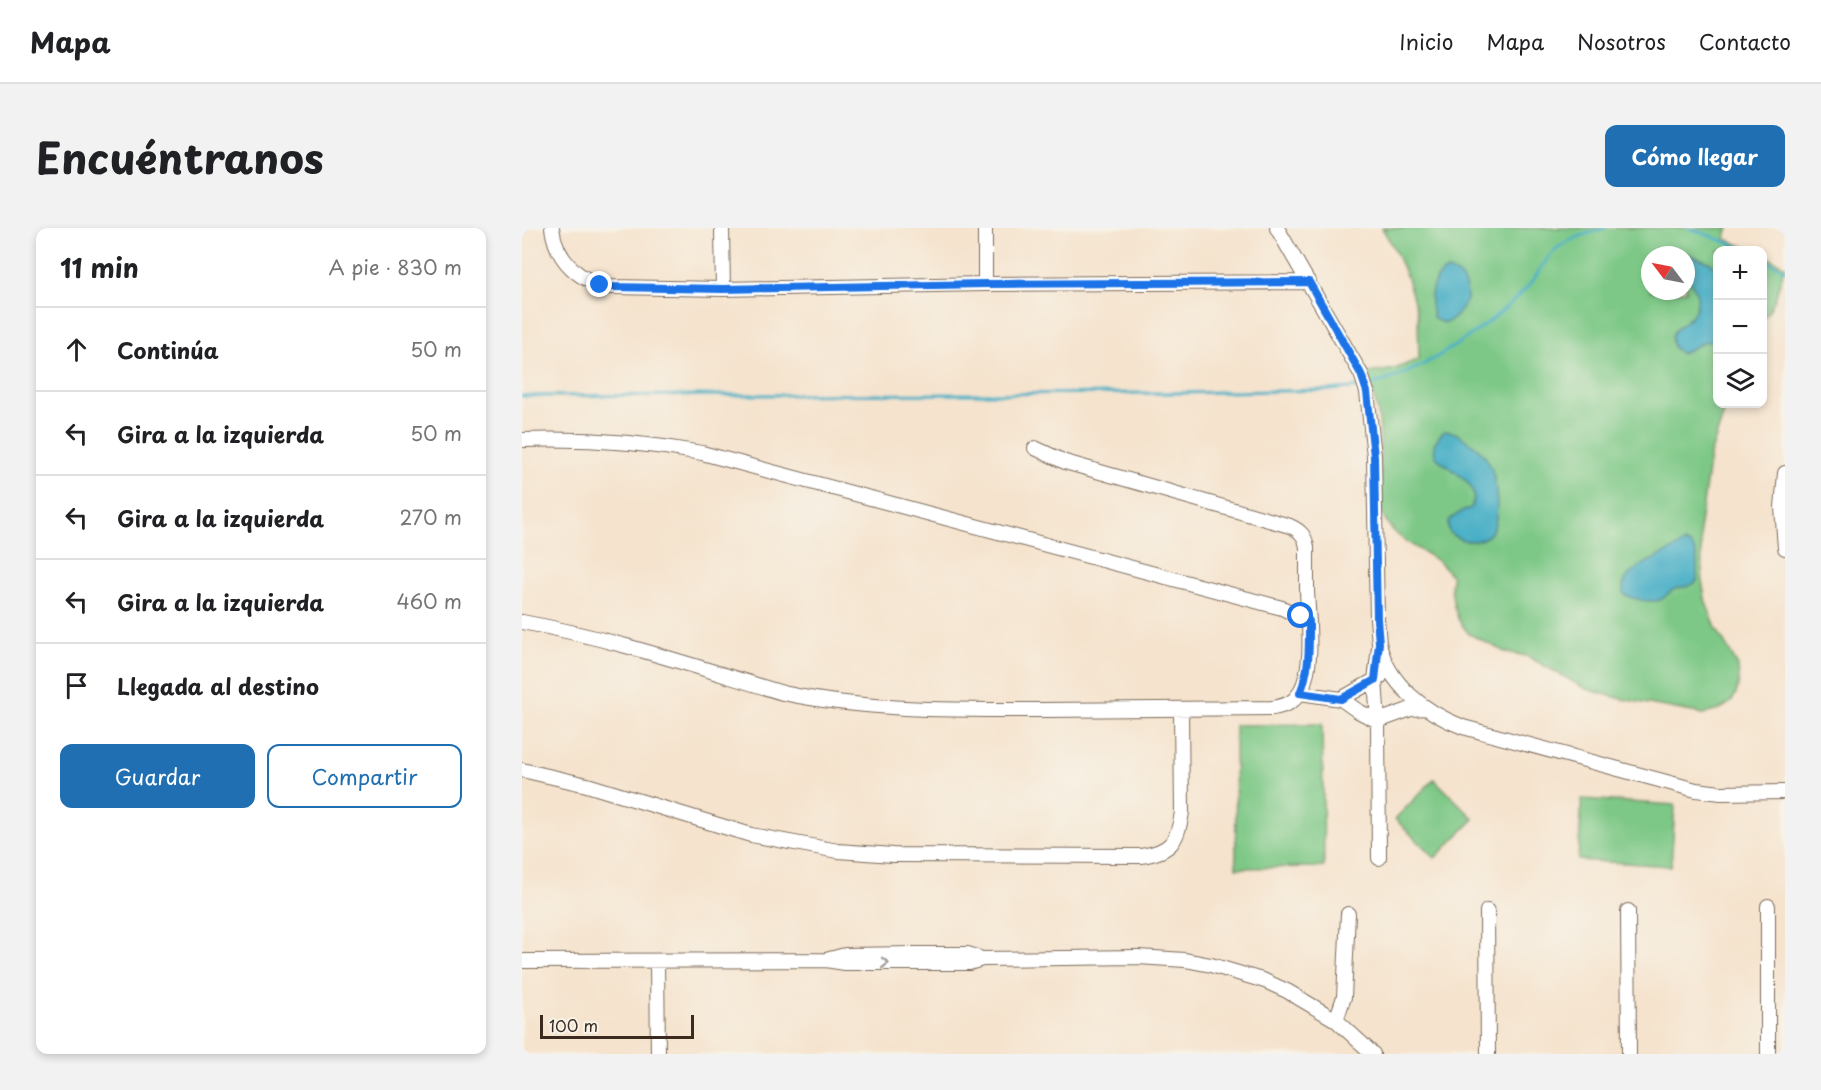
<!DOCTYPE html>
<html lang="es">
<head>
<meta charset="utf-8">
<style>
	:root { --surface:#fff; --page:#f2f2f2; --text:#202124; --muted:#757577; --line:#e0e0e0; --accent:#1f6fb2 }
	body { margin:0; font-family:"Playpen Sans",sans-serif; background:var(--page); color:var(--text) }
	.controls { position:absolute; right:18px; top:18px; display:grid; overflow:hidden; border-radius:12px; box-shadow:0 3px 9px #0003 }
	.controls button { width:54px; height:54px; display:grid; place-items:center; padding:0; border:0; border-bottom:2px solid var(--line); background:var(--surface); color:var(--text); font:30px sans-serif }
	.compass { position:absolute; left:1119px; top:18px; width:54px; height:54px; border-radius:50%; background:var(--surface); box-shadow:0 3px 9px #0003; rotate:302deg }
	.scale { position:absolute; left:18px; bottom:15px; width:154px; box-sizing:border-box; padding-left:6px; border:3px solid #3b2a1e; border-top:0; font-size:16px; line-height:21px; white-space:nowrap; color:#3b2a1e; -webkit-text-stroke:4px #f7f3e8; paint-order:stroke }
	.stop { position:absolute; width:18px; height:18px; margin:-14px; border:4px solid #1a73e8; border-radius:50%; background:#fff }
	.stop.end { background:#1a73e8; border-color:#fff; box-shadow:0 2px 6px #0008 }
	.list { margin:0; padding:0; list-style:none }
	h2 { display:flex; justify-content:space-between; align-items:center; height:78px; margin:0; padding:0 24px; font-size:26px }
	h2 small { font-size:20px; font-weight:400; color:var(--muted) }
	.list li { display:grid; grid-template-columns:39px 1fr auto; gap:18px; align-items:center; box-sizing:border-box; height:84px; padding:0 24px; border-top:2px solid var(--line) }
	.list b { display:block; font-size:22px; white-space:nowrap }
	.list em { font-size:20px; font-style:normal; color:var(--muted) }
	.actions { display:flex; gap:12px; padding:18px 24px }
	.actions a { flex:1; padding:14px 0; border:2px solid var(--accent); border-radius:12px; text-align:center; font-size:21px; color:var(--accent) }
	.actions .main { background:var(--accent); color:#fff }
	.icon { flex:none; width:33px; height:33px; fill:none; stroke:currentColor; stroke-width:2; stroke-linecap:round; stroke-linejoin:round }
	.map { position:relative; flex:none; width:1263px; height:826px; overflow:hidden; border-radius:12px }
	header { display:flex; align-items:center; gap:36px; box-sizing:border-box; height:84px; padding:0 30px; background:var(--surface); border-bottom:2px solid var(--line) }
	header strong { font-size:28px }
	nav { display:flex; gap:33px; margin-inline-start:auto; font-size:21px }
	.intro { display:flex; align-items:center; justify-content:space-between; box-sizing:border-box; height:144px; padding:0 36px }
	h1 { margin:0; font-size:42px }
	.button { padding:15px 27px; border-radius:12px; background:var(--accent); color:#fff; font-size:21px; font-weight:700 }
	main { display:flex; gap:36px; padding:0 36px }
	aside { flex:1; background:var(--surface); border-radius:12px; box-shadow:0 3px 9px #0003 }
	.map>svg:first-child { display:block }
</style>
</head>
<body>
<header>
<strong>Mapa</strong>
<nav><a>Inicio</a><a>Mapa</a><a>Nosotros</a><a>Contacto</a></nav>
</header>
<div class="intro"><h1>Encuéntranos</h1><a class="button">Cómo llegar</a></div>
<main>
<aside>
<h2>11 min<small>A pie · 830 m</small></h2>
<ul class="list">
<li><svg class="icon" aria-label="ahead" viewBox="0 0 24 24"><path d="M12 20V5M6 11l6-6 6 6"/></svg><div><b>Continúa</b></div><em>50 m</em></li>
<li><svg class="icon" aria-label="left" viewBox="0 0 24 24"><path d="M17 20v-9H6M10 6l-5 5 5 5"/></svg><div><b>Gira a la izquierda</b></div><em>50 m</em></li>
<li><svg class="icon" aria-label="left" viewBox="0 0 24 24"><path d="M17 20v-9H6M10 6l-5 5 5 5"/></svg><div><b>Gira a la izquierda</b></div><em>270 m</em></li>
<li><svg class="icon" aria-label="left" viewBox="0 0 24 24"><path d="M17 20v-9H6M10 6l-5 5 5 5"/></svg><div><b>Gira a la izquierda</b></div><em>460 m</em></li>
<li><svg class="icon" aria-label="arrive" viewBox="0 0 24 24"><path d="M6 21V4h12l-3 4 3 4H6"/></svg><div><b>Llegada al destino</b></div></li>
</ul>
<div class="actions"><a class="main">Guardar</a><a>Compartir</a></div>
</aside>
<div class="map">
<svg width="1263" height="826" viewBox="0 0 1263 826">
	<rect width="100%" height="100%" fill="#f7f3e8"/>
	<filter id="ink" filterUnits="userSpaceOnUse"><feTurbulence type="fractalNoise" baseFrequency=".0167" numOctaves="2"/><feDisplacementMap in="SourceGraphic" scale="12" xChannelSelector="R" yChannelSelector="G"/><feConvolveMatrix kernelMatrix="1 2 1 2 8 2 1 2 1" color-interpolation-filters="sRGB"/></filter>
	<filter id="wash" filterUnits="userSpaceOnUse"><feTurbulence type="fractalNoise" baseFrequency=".008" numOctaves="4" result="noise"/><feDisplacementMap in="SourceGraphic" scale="24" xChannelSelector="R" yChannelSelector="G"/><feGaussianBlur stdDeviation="1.35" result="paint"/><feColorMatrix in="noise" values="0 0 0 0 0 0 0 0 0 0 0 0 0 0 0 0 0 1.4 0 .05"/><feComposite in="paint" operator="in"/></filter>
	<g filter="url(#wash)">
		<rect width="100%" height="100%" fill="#f5e3cd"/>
		<path fill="#7dc886" stroke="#5c7952" stroke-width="1.5" fill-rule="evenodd" d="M 860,0 L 1207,0 L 1203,11 L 1230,22 L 1196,22 L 1196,176 L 1205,176 L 1188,227 L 1178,297 L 1181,359 L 1184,375 L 1194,400 L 1216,438 L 1217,454 L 1214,466 L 1208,475 L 1197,482 L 1181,486 L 1100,471 L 1064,461 L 1005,428 L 983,424 L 947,406 L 937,393 L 932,378 L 929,360 L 930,349 C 926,344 922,338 917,334 C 895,318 867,310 859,281 L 858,203 L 856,185 L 846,145 L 873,141 L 897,131 L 896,87 L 885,50 L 872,20 ZM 1128,27 L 1164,27 L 1164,63 L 1128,63 Z
			M 1241,27 L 1263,38 C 1255,61 1256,72 1241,91 Z
			M 800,496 L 802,639 L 714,640 L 713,497 Z
			M 912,551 L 952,591 L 913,630 L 873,591 Z
			M 1060,571 L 1153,577 L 1149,638 L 1056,632 Z"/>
		<path fill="#47afc6" stroke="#416c72" stroke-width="1.5" d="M 1160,24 L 1187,34 L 1194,40 L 1196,48 L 1196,112 L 1182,114 L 1159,126 L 1151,119 C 1143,99 1167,97 1173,82 C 1181,62 1166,56 1164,42 C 1163,37 1164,32 1164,27 L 1155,27 Z
			M 925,42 C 940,45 945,57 945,72 C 938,84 926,104 911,89 C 907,70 907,53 925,42 Z
			M 923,203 C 931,203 938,207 944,212 C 953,217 962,225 967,235 C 975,249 977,284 972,299 C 966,315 945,316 932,308 C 925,304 925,299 927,292 L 939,284 L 949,280 C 961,254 927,243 913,228 L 912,216 L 920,205 Z
			M 1161,315 C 1178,314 1175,341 1175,353 C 1168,360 1161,358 1153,361 C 1147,363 1143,370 1138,372 C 1130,375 1107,371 1101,365 C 1097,338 1143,330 1161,315 Z"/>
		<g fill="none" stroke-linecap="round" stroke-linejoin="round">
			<path stroke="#47afc6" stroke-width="3" d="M 1167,0 L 1225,22
				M 1240,30 L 1263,42
				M 847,157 C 898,147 967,98 1003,62 C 1015,50 1021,33 1033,22 C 1046,10 1066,6 1083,0
				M 0,168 L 655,165 L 807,162 L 838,159"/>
		</g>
	</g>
	<g filter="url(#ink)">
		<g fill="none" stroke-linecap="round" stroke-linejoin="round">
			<g stroke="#7c6b5b" stroke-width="16">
				<path id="minor" d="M 30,0 C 34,32 57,54 89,59 L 201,61 L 463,56 L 787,54
					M 200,0 L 201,61
					M 463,0 L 463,56
					M 755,0 L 839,146 L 845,164 L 852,228 L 855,391 C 856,399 856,407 857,415 C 866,457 904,485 941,499 L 1174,562 L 1199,565 L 1263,564
					M 0,212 C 61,210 120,214 180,225 L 760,380 L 787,393
					M 1263,245 L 1260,279 L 1263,320
					M 0,394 C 89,410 174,439 261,465 C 346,483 432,482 519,482 C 596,481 673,481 751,480 C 762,478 772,475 778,464 C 793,438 786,391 785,362 C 785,348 785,334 785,319 C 783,308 779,303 768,298 L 543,234 L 513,220
					M 857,419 L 853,452 L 856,493 L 857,630
					M 778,465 L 819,471 L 836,483 L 856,493 L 889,481 L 904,480
					M 819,471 L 858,449
					M 0,542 L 65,557 L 229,607 L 316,623 L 371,627 L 619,628 C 649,624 656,613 660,584 L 659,481
					M 1246,678 L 1246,826
					M 965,683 L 966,826
					M 1106,683 L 1107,826
					M 460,731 L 616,729 L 663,732 L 689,737 L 743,753 L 765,763 L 814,792 L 851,826
					M 0,733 L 304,732 L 323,735 L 447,735 L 460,731 L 446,726 L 392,726 L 323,727 L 304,732
					M 135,733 L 136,826
					M 814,792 L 822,769 L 826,686"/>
			</g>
			<use href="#minor" stroke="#fff" stroke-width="14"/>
		</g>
		<defs><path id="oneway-chevron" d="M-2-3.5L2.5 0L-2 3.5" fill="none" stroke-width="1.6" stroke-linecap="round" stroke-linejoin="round" transform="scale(1.5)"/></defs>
		<use stroke="#a79f9a" href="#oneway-chevron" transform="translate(363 735)"/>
	</g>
	<g fill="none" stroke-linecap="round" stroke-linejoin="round" filter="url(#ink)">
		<path stroke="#1a73e8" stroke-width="8" d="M 78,57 L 89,59 L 201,61 L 463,56 L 787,54 L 839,146 L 845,164 L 852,228 L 855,391 L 857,415 L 853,452 L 819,471 L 778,465 C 788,442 787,417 787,393 L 779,388"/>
	</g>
</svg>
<div class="controls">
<button>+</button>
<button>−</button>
<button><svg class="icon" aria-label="layers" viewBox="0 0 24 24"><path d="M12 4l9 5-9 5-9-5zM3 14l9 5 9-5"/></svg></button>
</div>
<svg class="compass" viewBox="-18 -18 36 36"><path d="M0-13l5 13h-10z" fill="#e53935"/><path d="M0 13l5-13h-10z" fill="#757577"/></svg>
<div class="scale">100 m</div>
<div class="stop" style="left:779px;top:388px"></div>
<div class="stop end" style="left:78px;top:57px"></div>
</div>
</main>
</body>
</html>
